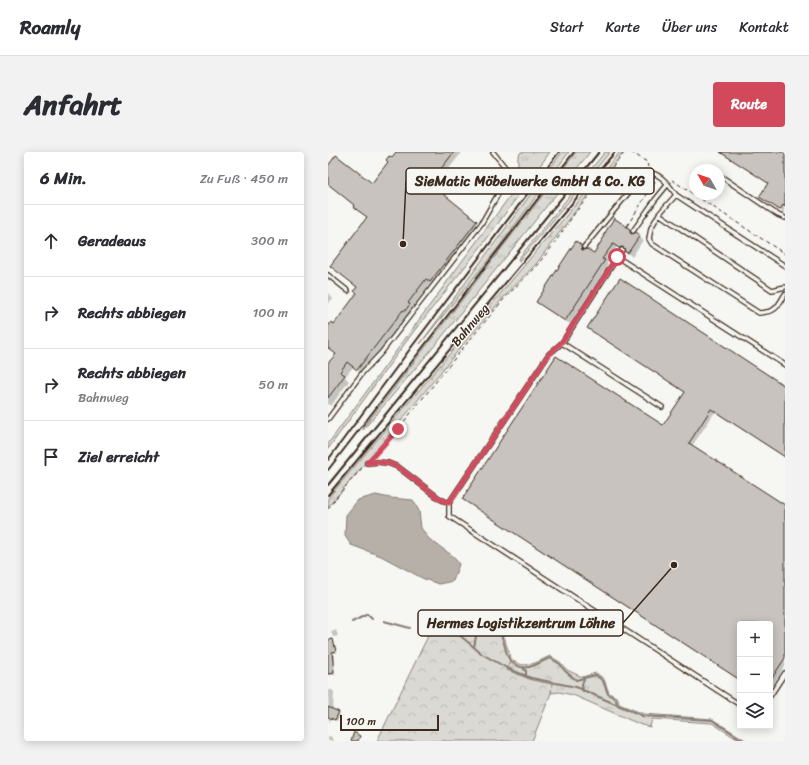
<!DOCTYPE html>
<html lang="de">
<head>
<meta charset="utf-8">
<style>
	:root { --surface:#fff; --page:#f2f2f3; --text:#2b2b33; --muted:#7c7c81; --line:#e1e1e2; --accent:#d1495b }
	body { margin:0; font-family:Sriracha,sans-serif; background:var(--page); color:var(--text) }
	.controls { position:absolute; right:12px; bottom:12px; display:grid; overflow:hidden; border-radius:4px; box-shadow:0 2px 10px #0003 }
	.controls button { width:36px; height:36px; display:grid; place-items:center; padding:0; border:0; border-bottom:1px solid var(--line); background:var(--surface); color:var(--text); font:20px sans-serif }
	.compass { position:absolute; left:361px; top:12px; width:36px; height:36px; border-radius:50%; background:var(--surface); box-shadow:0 2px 10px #0003; rotate:310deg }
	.scale { position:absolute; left:12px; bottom:10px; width:99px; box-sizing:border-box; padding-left:4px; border:2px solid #3b2a1e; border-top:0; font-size:11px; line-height:14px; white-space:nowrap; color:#3b2a1e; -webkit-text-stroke:3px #f6f6f2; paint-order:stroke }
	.stop { position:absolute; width:12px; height:12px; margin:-9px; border:3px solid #d1495b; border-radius:50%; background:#fff }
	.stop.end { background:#d1495b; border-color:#fff; box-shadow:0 1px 4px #0008 }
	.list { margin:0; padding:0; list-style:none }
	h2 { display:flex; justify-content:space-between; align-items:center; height:52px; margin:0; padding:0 16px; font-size:17px }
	h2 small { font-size:13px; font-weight:400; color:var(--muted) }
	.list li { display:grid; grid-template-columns:26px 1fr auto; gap:12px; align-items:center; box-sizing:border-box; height:72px; padding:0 16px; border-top:1px solid var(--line) }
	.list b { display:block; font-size:15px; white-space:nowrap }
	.list p { margin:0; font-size:13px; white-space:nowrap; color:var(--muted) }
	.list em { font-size:13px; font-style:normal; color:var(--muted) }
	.icon { flex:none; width:22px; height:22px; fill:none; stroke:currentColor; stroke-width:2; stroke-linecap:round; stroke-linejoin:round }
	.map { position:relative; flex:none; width:457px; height:589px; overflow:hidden; border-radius:4px }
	header { display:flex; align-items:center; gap:24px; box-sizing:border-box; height:56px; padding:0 20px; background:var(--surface); border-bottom:1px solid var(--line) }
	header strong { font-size:19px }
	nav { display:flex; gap:22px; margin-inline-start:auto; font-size:14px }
	.intro { display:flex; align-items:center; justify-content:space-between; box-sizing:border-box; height:96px; padding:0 24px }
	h1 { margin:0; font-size:28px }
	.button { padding:10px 18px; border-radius:4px; background:var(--accent); color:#fff; font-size:14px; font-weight:700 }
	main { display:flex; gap:24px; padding:0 24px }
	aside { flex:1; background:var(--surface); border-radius:4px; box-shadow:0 2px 10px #0003 }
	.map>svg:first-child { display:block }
</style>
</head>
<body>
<header>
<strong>Roamly</strong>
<nav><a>Start</a><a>Karte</a><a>Über uns</a><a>Kontakt</a></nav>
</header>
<div class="intro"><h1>Anfahrt</h1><a class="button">Route</a></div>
<main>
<aside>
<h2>6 Min.<small>Zu Fuß · 450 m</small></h2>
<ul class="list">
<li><svg class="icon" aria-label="ahead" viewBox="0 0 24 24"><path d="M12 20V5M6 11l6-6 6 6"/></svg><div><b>Geradeaus</b></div><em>300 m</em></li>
<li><svg class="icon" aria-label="right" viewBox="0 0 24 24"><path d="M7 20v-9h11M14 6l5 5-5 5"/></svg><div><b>Rechts abbiegen</b></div><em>100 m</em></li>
<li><svg class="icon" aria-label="right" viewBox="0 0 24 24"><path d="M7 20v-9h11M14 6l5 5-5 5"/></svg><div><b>Rechts abbiegen</b><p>Bahnweg</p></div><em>50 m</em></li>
<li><svg class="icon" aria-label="arrive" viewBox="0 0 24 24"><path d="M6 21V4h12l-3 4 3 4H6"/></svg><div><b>Ziel erreicht</b></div></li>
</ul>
</aside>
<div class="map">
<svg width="457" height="589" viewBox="0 0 457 589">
	<defs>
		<pattern id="grass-tufts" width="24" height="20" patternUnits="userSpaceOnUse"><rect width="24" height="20" fill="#dad9d3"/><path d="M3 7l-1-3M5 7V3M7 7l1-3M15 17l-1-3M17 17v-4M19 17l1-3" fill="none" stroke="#bcbab5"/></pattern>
		<pattern id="forest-crowns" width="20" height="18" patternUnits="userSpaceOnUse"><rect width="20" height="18" fill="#dad9d3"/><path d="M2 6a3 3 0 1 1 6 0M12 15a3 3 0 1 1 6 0" fill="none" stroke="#bcbab5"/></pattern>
	</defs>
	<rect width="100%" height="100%" fill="#f6f6f2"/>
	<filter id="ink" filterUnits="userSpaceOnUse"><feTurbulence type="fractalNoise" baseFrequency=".025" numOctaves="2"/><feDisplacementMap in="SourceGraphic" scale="8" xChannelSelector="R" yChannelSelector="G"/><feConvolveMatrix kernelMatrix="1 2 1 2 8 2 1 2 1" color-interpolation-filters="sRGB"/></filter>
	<g filter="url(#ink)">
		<path fill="url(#grass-tufts)" stroke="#8a8278" d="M 193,0 L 222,0 L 155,92 L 86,179 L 0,297 L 0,292 L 190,33 L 190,5 Z
			M 234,0 L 241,0 L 170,96 L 92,192 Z
			M 248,0 L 262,0 L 109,191 L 35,278 L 35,276 Z
			M 277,0 L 282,0 L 191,109 L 190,107 Z
			M 292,0 L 296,0 L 252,53 L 208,112 L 175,146 L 133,195 L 68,275 L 0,355 L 0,346 Z
			M 222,504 L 232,510 L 239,518 L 254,525 L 268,521 L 276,527 L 281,541 L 290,546 L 291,552 L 316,562 L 384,567 L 419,589 L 412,589 L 384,571 L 324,567 L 322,575 L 311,572 L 245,543 L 231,540 L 223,541 L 224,532 L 204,528 L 179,518 L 183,507 C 197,519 208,510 222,504 Z"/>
		<path fill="url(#forest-crowns)" stroke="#8a8278" d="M 118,463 L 129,464 C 145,486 161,464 173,477 C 176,481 177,487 178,492 C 183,505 183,504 179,518 L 204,528 L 224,532 L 223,541 L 204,589 L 49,589 L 101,482 L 111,473 L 110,466 Z"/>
		<path fill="#b6b0a9" stroke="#857a71" d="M 48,343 L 62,346 L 85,348 L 91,359 L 93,376 L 101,387 L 125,404 L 131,412 L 125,429 L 111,432 L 96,427 L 53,404 L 23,393 L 17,384 L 18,363 L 30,348 Z"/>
		<path fill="#0003" d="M 69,0 L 134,0 L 106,36 L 153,75 L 107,134 L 103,131 L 84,156 L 87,158 L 83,163 L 81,162 L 35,222 L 25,215 L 17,225 L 21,229 L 3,254 L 0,252 L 0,212 L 8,202 L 0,196 L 0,176 L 6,173 L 30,142 L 30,136 L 3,114 L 40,66 L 26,55 L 27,53 L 0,32 L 0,15 L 44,32 Z
			M 391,0 L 457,0 L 456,61 L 432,45 L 441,31 Z
			M 302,78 L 315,88 L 304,105 L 298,99 L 296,100 L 289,95 L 279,112 L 280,113 L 242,172 L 214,154 L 209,150 L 253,94 L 257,98 L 266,103 Z
			M 0,141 L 5,146 L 0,152 Z
			M 261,176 L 457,235 L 457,305 L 387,260 L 364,294 L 457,354 L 457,514 L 442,537 L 442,472 L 412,472 L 412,528 L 136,347 L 335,275 L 357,240 Z
			M 8,478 L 10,484 L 5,485 L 3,479 Z
			M 4,488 L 6,489 L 9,501 L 6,501 L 7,523 L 0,523 L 0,489 Z
			M 0,538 L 4,538 L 6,540 L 5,559 L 12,563 L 9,569 L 3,566 L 1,571 Z
			M 3,584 L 5,589 L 0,589 L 0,585 Z"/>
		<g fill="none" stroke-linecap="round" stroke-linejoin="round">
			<path stroke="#857a71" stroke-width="2" d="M 56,469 L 82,476
				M 24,470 L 38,463 L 40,463 L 44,467
				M 91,478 L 99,481 L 116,470 L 154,502 L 179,516 L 203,526 L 248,535 L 315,564 L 384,568 L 416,589
				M 100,479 C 105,472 111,465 119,465 C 130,464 134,475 144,476 C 152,478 163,471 170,478 C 179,488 175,507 188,513 C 200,520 211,510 222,506 L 232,512 L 237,519 L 248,528 L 268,523 L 275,529 L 280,542 L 288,547 L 289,553
				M 146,495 L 149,479 L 146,477
				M 195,516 L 198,519 L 198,524
				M 255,539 L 254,532 L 256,527"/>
		</g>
		<path fill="#c8c3be" stroke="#3b2a1e" d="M 68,0 L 126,0 L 102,31 L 149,69 L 102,130 L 98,127 L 80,151 L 82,152 L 77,159 L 75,158 L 29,218 L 19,210 L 12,220 L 17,223 L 0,246 L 0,211 L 8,202 L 0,196 L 0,175 L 3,170 L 6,172 L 29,141 L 26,139 L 29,135 L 2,114 L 39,65 L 25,55 L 26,53 L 0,32 L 0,14 L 8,3 L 44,31 L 60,10 L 58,8 L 61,4 L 64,5 Z
			M 392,0 L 457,0 L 457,55 L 455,53 L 452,58 L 431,45 L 440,31 Z
			M 286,66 L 302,77 L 302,80 L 303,82 L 308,80 L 312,83 L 300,101 L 297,100 L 296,96 L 294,95 L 291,96 L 285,92 L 274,107 L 277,108 L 237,169 L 208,150 L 248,89 L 253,93 L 254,98 L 259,97 L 266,101 L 276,85 L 275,84 Z
			M 292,126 L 457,234 L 457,305 L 383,257 L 361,291 L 457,353 L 457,506 L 442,529 L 442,472 L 412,472 L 412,528 L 134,347 L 228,204 L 335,273 L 357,240 L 259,176 Z
			M 5,487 L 8,499 L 4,500 L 6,521 L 0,522 L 0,488 Z
			M 0,555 L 11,560 L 7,568 L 0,565 Z
			M 26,580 L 32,584 L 30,589 L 23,589 Z"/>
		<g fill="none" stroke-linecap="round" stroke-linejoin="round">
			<g stroke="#3b2a1e" stroke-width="6">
				<path id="service" d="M 391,23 L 450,63 L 457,66
					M 348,43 L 331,62 L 444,138 L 457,135
					M 331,62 L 323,76 L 321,87 L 324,92 L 431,161 C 448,160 449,156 457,142
					M 305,79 L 327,48 L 340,32
					M 256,95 L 316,22 C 329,16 342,34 348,43 L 457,114
					M 294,98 L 234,191 L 221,202 L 121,351 L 121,364 L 412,553
					M 289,105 L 457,213
					M 0,123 L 20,139
					M 234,191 L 334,255
					M 0,267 L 35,220 L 53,201 L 153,72 L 177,30 L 178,21 L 177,15 L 165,0
					M 39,311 L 50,310 L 60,311 L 70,315 L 112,347 L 121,351
					M 442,544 L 457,521"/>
			</g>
			<path stroke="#3b2a1e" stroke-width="1" stroke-dasharray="4 3" stroke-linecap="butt" d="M 303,0 L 319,10 L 320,15
				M 344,28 L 457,102
				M 299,74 L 328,28
				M 44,306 L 70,277 L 135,196 L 176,147 L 209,113 L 223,96 L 247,61 L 297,0
				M 0,357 L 11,342 L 35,315"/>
			<use href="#service" stroke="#f6f6f2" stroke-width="3.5"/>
			<path stroke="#3b2a1e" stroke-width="2" d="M 0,308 L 85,193 L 231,0
				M 0,318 L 246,0
				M 0,333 L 271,0
				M 0,343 L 287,0"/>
		</g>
	</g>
	<g fill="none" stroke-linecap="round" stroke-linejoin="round" filter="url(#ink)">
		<path stroke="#d1495b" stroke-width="5" d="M 70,277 L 39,311 L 50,310 L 60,311 L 70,315 L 112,347 L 121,351 L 221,202 L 234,190 L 289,105"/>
	</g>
	<g text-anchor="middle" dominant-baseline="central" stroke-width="3" stroke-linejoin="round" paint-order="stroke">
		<g font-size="13" fill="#3b2a1e" stroke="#f6f6f2">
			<text transform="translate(142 173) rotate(-50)">Bahnweg</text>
		</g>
	</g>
	<path fill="none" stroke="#3b2a1e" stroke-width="1.5" d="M75 92L78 29M346 413L295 471"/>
	<g fill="#3b2a1e" stroke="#f6f6f2" stroke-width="1.5">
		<circle cx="75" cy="92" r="4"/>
		<circle cx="346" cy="413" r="4"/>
	</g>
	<g fill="#f6f6f2" stroke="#3b2a1e" stroke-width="1.5">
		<rect x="78" y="16" width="248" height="26" rx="4"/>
		<rect x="90" y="458" width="205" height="26" rx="4"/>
	</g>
	<g font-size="14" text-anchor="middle" font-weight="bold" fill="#3b2a1e">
		<text x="202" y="34">SieMatic Möbelwerke GmbH &amp; Co. KG</text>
		<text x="193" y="476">Hermes Logistikzentrum Löhne</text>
	</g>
</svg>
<div class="controls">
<button>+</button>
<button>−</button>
<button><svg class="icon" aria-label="layers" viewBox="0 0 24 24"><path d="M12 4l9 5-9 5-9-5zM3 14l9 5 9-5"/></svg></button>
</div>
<svg class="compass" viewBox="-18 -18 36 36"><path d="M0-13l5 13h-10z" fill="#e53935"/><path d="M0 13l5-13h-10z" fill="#7c7c81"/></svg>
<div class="scale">100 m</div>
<div class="stop" style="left:289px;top:105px"></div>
<div class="stop end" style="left:70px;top:277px"></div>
</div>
</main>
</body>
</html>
